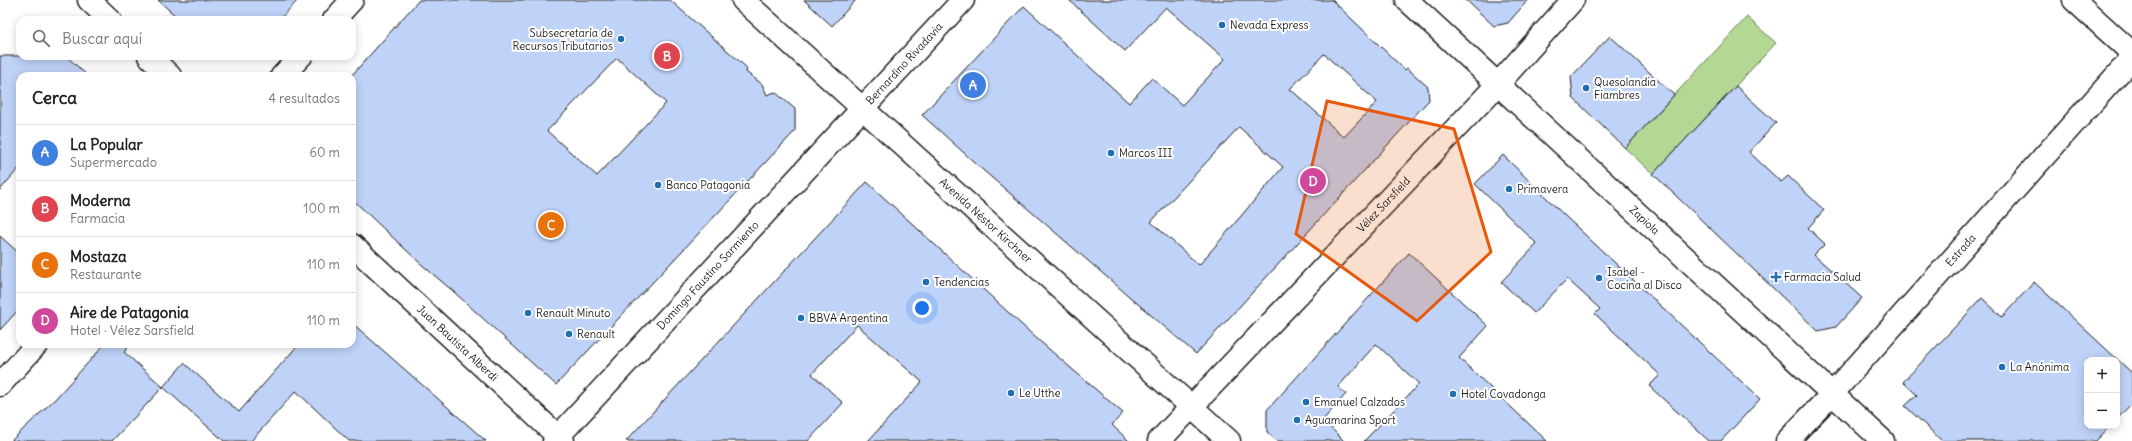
<!DOCTYPE html>
<html lang="es">
<head>
<meta charset="utf-8">
<style>
	:root { --surface:#fff; --page:#f6f6f6; --text:#222; --muted:#767676; --line:#e0e0e0; --accent:#0b8043 }
	body { margin:0; font-family:Delius,sans-serif; background:var(--page); color:var(--text) }
	.controls { position:absolute; right:12px; bottom:12px; display:grid; overflow:hidden; border-radius:8px; box-shadow:0 2px 10px #0003 }
	.controls button { width:36px; height:36px; display:grid; place-items:center; padding:0; border:0; border-bottom:1px solid var(--line); background:var(--surface); color:var(--text); font:20px sans-serif }
	.you { position:absolute; left:922px; top:308px; width:14px; height:14px; margin:-10px; border:3px solid #fff; border-radius:50%; background:#1a73e8; box-shadow:0 0 0 6px #1a73e833 }
	.badge { display:grid; place-items:center; width:26px; height:26px; border-radius:50%; background:var(--accent); color:#fff; font-size:13px; font-weight:700 }
	.pin { position:absolute; translate:-50% -50%; border:2px solid #fff; box-shadow:0 1px 4px #0006 }
	.list { margin:0; padding:0; list-style:none }
	h2 { display:flex; justify-content:space-between; align-items:center; height:52px; margin:0; padding:0 16px; font-size:17px }
	h2 small { font-size:13px; font-weight:400; color:var(--muted) }
	.list li { display:grid; grid-template-columns:26px 1fr auto; gap:12px; align-items:center; box-sizing:border-box; height:56px; padding:0 16px; border-top:1px solid var(--line) }
	.list b { display:block; font-size:15px; white-space:nowrap }
	.list p { margin:0; font-size:13px; white-space:nowrap; color:var(--muted) }
	.list em { font-size:13px; font-style:normal; color:var(--muted) }
	.icon { flex:none; width:22px; height:22px; fill:none; stroke:currentColor; stroke-width:2; stroke-linecap:round; stroke-linejoin:round }
	.map { position:relative; flex:none; width:2132px; height:441px; overflow:hidden }
	.search { position:absolute; background:var(--surface); box-shadow:0 2px 10px #0003; left:16px; top:16px; width:340px; height:44px; display:flex; align-items:center; gap:10px; box-sizing:border-box; padding:0 14px; border-radius:12px; color:var(--muted); font-size:15px }
	.panel { position:absolute; background:var(--surface); box-shadow:0 2px 10px #0003; left:16px; top:72px; width:340px; height:276px; border-radius:12px }
	.map>svg:first-child { display:block }
</style>
</head>
<body>
<div class="map">
<svg width="2132" height="441" viewBox="0 0 2132 441">
	<rect width="100%" height="100%" fill="#fff"/>
	<filter id="ink" filterUnits="userSpaceOnUse"><feTurbulence type="fractalNoise" baseFrequency=".025" numOctaves="2"/><feDisplacementMap in="SourceGraphic" scale="8" xChannelSelector="R" yChannelSelector="G"/><feConvolveMatrix kernelMatrix="1 2 1 2 8 2 1 2 1" color-interpolation-filters="sRGB"/></filter>
	<g filter="url(#ink)">
		<path fill="#b3d893" stroke="#687a58" d="M 1747,17 L 1776,43 L 1653,174 L 1625,148 Z"/>
		<path fill="#bfd2f7" stroke="#1c1c1c" fill-rule="evenodd" d="M 158,0 L 298,0 L 279,20 L 180,20 Z
			M 419,0 L 670,0 L 747,68 L 746,72 L 762,84 L 767,95 L 775,92 L 795,109 L 795,131 L 556,385 L 454,292 L 421,264 L 352,199 L 352,75 ZM 617,58 L 666,103 L 597,176 L 547,131 Z
			M 804,0 L 856,0 L 832,26 Z
			M 1069,0 L 1332,0 L 1405,70 L 1407,68 L 1428,87 L 1429,100 L 1196,354 L 984,171 L 922,115 L 1024,6 L 1129,103 L 1152,78 L 1182,105 L 1225,59 L 1166,7 L 1125,51 ZM 1324,54 L 1377,102 L 1344,137 L 1290,89 ZM 1239,127 L 1283,167 L 1199,265 L 1151,222 Z
			M 1466,0 L 1528,0 L 1508,23 L 1494,26 Z
			M 1610,36 L 1674,95 L 1625,148 L 1573,98 L 1571,77 Z
			M 0,56 L 66,56 L 88,76 L 20,76 L 20,167 L 0,190 Z
			M 1736,86 L 1776,123 L 1749,152 L 1781,182 L 1788,176 L 1824,210 L 1808,228 L 1825,244 L 1814,255 L 1862,298 L 1836,327 L 1818,331 L 1653,174 Z
			M 1503,155 L 1564,215 L 1760,399 L 1721,441 L 1709,441 L 1649,386 L 1660,375 L 1595,314 L 1600,309 L 1567,279 L 1534,313 L 1501,282 L 1537,244 L 1475,184 Z
			M 867,182 L 1035,337 L 1123,413 L 1112,425 L 1129,441 L 868,441 L 922,382 L 857,325 L 812,374 L 843,403 L 808,441 L 626,441 Z
			M 0,236 L 20,254 L 20,308 L 0,330 Z
			M 1409,253 L 1488,326 L 1459,358 L 1547,441 L 1364,441 L 1419,384 L 1376,344 L 1338,387 L 1346,394 L 1323,420 L 1344,441 L 1277,441 L 1267,432 L 1267,410 Z
			M 2034,282 L 2132,373 L 2132,403 L 2117,419 L 2117,360 L 2087,360 L 2087,426 L 2110,426 L 2096,441 L 1942,441 L 1905,406 L 1917,395 L 1903,382 L 1982,298 L 2002,317 Z
			M 352,323 L 486,441 L 349,441 L 296,391 L 251,441 L 224,441 L 163,387 L 184,363 L 239,412 L 299,344 L 352,344 Z
			M 105,344 L 132,344 L 124,352 L 163,387 L 132,420 L 112,441 L 11,441 L 55,399 Z"/>
		<g fill="none" stroke-linecap="round" stroke-linejoin="round">
			<g stroke="#1c1c1c" stroke-width="25">
				<g id="street">
					<path d="M 89,0 L 110,20"/>
					<path d="M 2074,0 L 2132,53"/>
					<path d="M 334,20 L 352,0"/>
					<path d="M 149,56 L 170,76"/>
					<path d="M 282,76 L 301,56"/>
					<path id="s1" d="M 352,245 L 563,441"/>
					<path d="M 0,385 L 37,344"/>
					<path id="s2" d="M 554,441 L 963,0"/>
					<path id="s3" d="M 1159,441 L 1498,84 L 1573,0"/>
					<path id="s4" d="M 1787,441 L 1832,394 L 2132,58"/>
				</g>
			</g>
			<g stroke="#1c1c1c" stroke-width="25">
				<g id="secondary">
					<path id="s5" d="M 743,0 L 1229,441"/>
					<path id="s6" d="M 1407,0 L 1883,441"/>
				</g>
			</g>
			<use href="#street" stroke="#fff" stroke-width="22"/>
			<use href="#secondary" stroke="#fff" stroke-width="22"/>
		</g>
	</g>
	<path fill="#e8590c" fill-opacity="0.2" stroke="#e8590c" stroke-width="3" stroke-linejoin="round" d="M 1327,101 L 1454,129 L 1491,252 L 1417,321 L 1296,234 Z"/>
	<g fill="#1f6fb2" stroke="#fff" stroke-width="1.5">
		<circle cx="1222" cy="25" r="4"/>
		<circle cx="621" cy="39" r="4"/>
		<circle cx="1586" cy="88" r="4"/>
		<circle cx="1111" cy="153" r="4"/>
		<circle cx="658" cy="185" r="4"/>
		<circle cx="1509" cy="189" r="4"/>
		<path d="M1774 271h4v4h4v4h-4v4h-4v-4h-4v-4h4z"/>
		<circle cx="1599" cy="278" r="4"/>
		<circle cx="926" cy="282" r="4"/>
		<circle cx="528" cy="313" r="4"/>
		<circle cx="801" cy="318" r="4"/>
		<circle cx="569" cy="334" r="4"/>
		<circle cx="2002" cy="367" r="4"/>
		<circle cx="1011" cy="393" r="4"/>
		<circle cx="1453" cy="394" r="4"/>
		<circle cx="1306" cy="402" r="4"/>
		<circle cx="1297" cy="420" r="4"/>
	</g>
	<g text-anchor="middle" dominant-baseline="central" stroke-width="4" stroke-linejoin="round" paint-order="stroke">
		<g font-size="11" fill="#1c1c1c" stroke="#fff" text-anchor="start">
			<text x="1230" y="25">Nevada Express</text>
			<text x="613" y="33" text-anchor="end">Subsecretaría de<tspan x="613" dy="13">Recursos Tributarios</tspan></text>
			<text x="1594" y="82">Quesolandia<tspan x="1594" dy="13">Fiambres</tspan></text>
			<text x="1119" y="153">Marcos III</text>
			<text x="666" y="185">Banco Patagonia</text>
			<text x="1517" y="189">Primavera</text>
			<text x="1607" y="272">Isabel -<tspan x="1607" dy="13">Cocina al Disco</tspan></text>
			<text x="1784" y="277">Farmacia Salud</text>
			<text x="934" y="282">Tendencias</text>
			<text x="536" y="313">Renault Minuto</text>
			<text x="809" y="318">BBVA Argentina</text>
			<text x="577" y="334">Renault</text>
			<text x="2010" y="367">La Anónima</text>
			<text x="1019" y="393">Le Utthe</text>
			<text x="1461" y="394">Hotel Covadonga</text>
			<text x="1314" y="402">Emanuel Calzados</text>
			<text x="1305" y="420">Aguamarina Sport</text>
		</g>
		<g font-size="11" fill="#1c1c1c" stroke="#fff">
			<text stroke="none"><textPath href="#s2" startOffset="515">Bernardino Rivadavia</textPath></text>
			<text stroke="none"><textPath href="#s3" startOffset="326">Vélez Sarsfield</textPath></text>
			<text stroke="none"><textPath href="#s5" startOffset="328">Avenida Néstor Kirchner</textPath></text>
			<text stroke="none"><textPath href="#s6" startOffset="324">Zapiola</textPath></text>
			<text stroke="none"><textPath href="#s4" startOffset="258">Estrada</textPath></text>
			<text stroke="none"><textPath href="#s2" startOffset="226">Domingo Faustino Sarmiento</textPath></text>
			<text stroke="none"><textPath href="#s1" startOffset="144">Juan Bautista Alberdi</textPath></text>
		</g>
	</g>
</svg>
<div class="controls">
<button>+</button>
<button>−</button>
</div>
<div class="you"></div>
<div class="pin badge" style="left:973px;top:85px;background:#3f7fe0">A</div>
<div class="pin badge" style="left:667px;top:56px;background:#e0444e">B</div>
<div class="pin badge" style="left:551px;top:225px;background:#e8710a">C</div>
<div class="pin badge" style="left:1313px;top:181px;background:#d1479c">D</div>
<div class="search"><svg class="icon" aria-label="search" viewBox="0 0 24 24"><circle cx="10" cy="10" r="6"/><path d="M15 15l6 6"/></svg>Buscar aquí</div>
<section class="panel">
<h2>Cerca<small>4 resultados</small></h2>
<ul class="list">
<li><span class="badge" style="background:#3f7fe0">A</span><div><b>La Popular</b><p>Supermercado</p></div><em>60 m</em></li>
<li><span class="badge" style="background:#e0444e">B</span><div><b>Moderna</b><p>Farmacia</p></div><em>100 m</em></li>
<li><span class="badge" style="background:#e8710a">C</span><div><b>Mostaza</b><p>Restaurante</p></div><em>110 m</em></li>
<li><span class="badge" style="background:#d1479c">D</span><div><b>Aire de Patagonia</b><p>Hotel · Vélez Sarsfield</p></div><em>110 m</em></li>
</ul>
</section>
</div>
</body>
</html>
